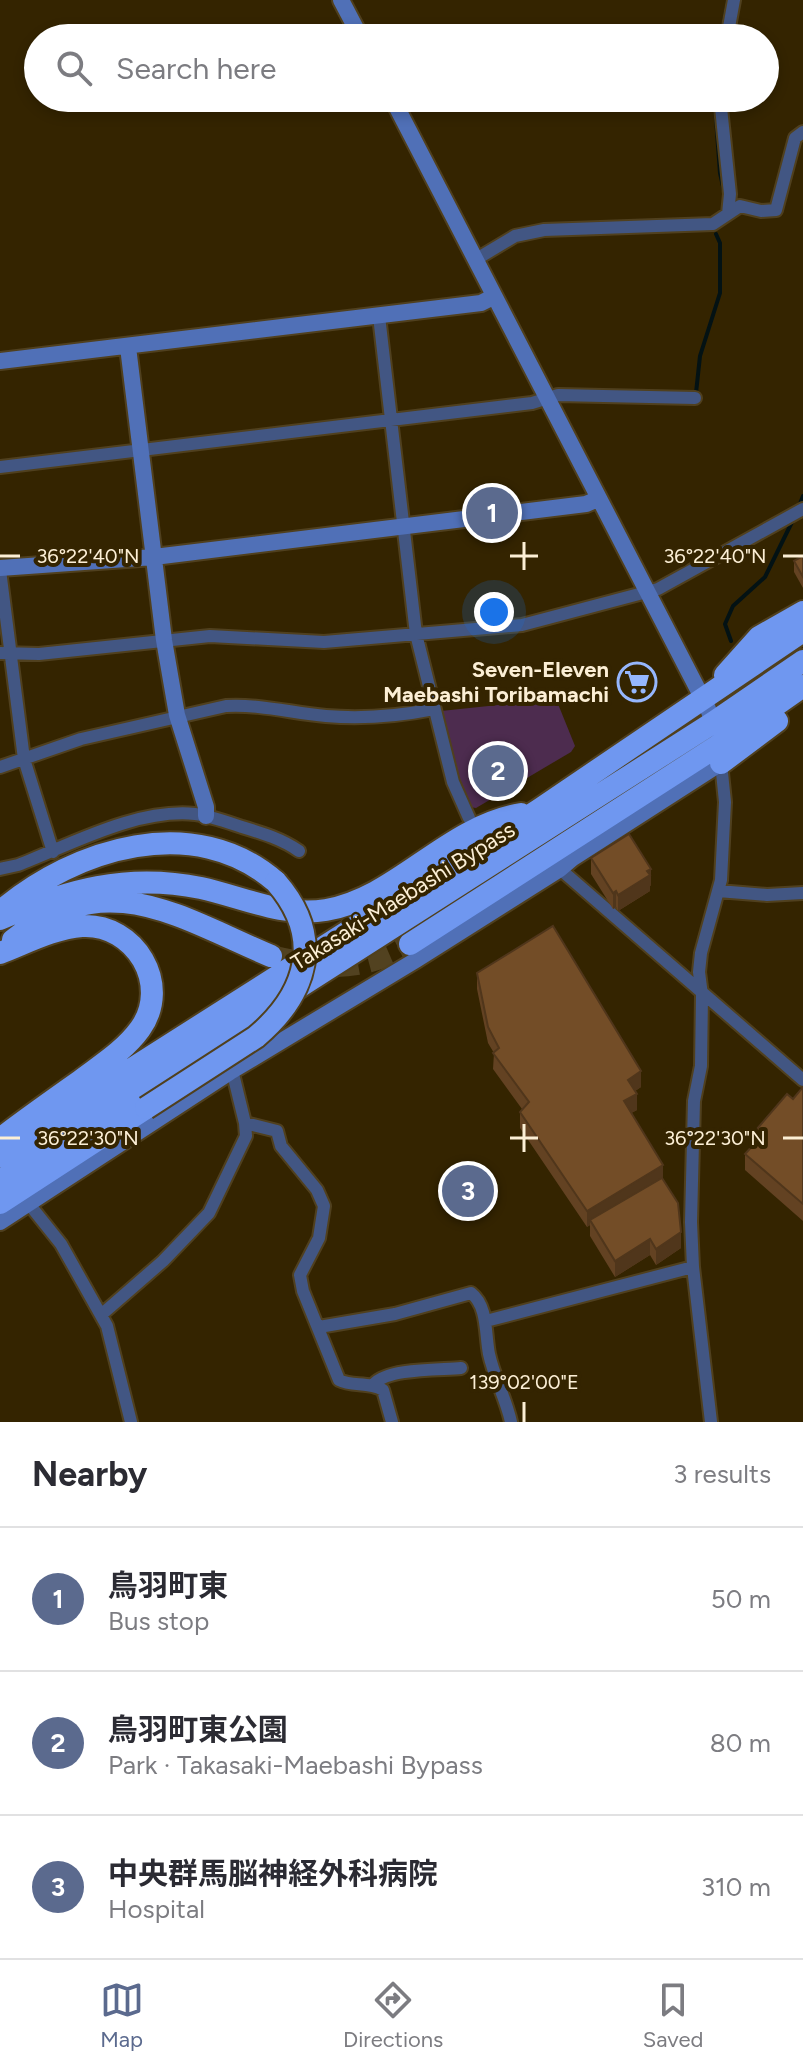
<!DOCTYPE html>
<html lang="en">
<head>
<meta charset="utf-8">
<style>
	:root { --surface:#fff; --page:#f2f2f3; --text:#2b2b33; --muted:#7c7c81; --line:#e1e1e2; --accent:#5b6a8e }
	body { margin:0; font-family:Figtree,"Noto Sans JP",sans-serif; background:var(--page); color:var(--text) }
	.you { position:absolute; left:494px; top:612px; width:28px; height:28px; margin:-20px; border:6px solid #fff; border-radius:50%; background:#1a73e8; box-shadow:0 0 0 12px #1a73e833 }
	.badge { display:grid; place-items:center; width:52px; height:52px; border-radius:50%; background:var(--accent); color:#fff; font-size:26px; font-weight:700 }
	.pin { position:absolute; translate:-50% -50%; border:4px solid #fff; box-shadow:0 2px 8px #0006 }
	.list { margin:0; padding:0; list-style:none }
	h2 { display:flex; justify-content:space-between; align-items:center; height:104px; margin:0; padding:0 32px; font-size:34px }
	h2 small { font-size:26px; font-weight:400; color:var(--muted) }
	.list li { display:grid; grid-template-columns:52px 1fr auto; gap:24px; align-items:center; box-sizing:border-box; height:144px; padding:0 32px; border-top:2px solid var(--line) }
	.list b { display:block; font-size:30px; white-space:nowrap }
	.list p { margin:0; font-size:26px; white-space:nowrap; color:var(--muted) }
	.list em { font-size:26px; font-style:normal; color:var(--muted) }
	.icon { flex:none; width:44px; height:44px; fill:none; stroke:currentColor; stroke-width:2; stroke-linecap:round; stroke-linejoin:round }
	.map { position:relative; flex:none; width:803px; height:1422px; overflow:hidden }
	.search { position:absolute; background:var(--surface); box-shadow:0 4px 12px #0003; left:24px; right:24px; top:24px; height:88px; display:flex; align-items:center; gap:20px; box-sizing:border-box; padding:0 28px; border-radius:44px; color:var(--muted); font-size:30px }
	.sheet { height:536px; background:var(--surface) }
	nav { display:flex; justify-content:space-around; align-items:center; box-sizing:border-box; height:112px; border-top:2px solid var(--line); background:var(--surface); font-size:22px; color:var(--muted) }
	nav a { display:grid; justify-items:center; gap:4px }
	nav .on { color:var(--accent) }
	.map>svg:first-child { display:block }
</style>
</head>
<body>
<div class="map">
<svg width="803" height="1422" viewBox="0 0 803 1422">
	<rect width="100%" height="100%" fill="#342400"/>
	<path fill="#4d2c4f" d="M 556,699 L 575,746 L 571,752 L 476,808 L 469,807 L 461,790 L 441,711 Z"/>
	<g fill="none" stroke-linecap="round" stroke-linejoin="round">
		<path stroke="#031214" stroke-width="4" d="M 721,38 L 728,0
			M 715,104 L 720,173 L 724,191
			M 696,393 L 700,356 L 720,293 L 720,243 L 716,234
			M 798,509 L 803,496
			M 731,641 L 725,624 L 733,606 L 765,577 L 793,520"/>
		<path stroke="#524220" stroke-width="22" stroke-dasharray="22 11" stroke-linecap="butt" d="M 271,956 C 326,969 359,973 410,944"/>
		<g stroke="#50401e" stroke-width="16">
			<path id="street" d="M 727,38 L 734,0
				M 720,98 L 730,194 L 728,214
				M 475,260 L 515,236 L 544,230 L 713,224 L 740,206 L 761,211 L 776,210 L 795,138 L 803,132
				M 379,316 L 416,634 L 453,782 L 469,818
				M 0,467 L 532,403 L 558,395 L 695,398
				M 0,570 L 24,759 L 53,852
				M 0,653 L 39,654 L 210,636 L 324,642 L 522,625 L 658,589 L 803,509
				M 0,767 L 81,739 L 226,706 C 260,704 292,713 326,716 C 362,719 399,716 434,709
				M 0,869 L 18,865 C 70,845 137,808 195,814 C 211,816 227,822 242,827 C 262,833 282,839 299,851
				M 560,869 L 803,1080
				M 718,891 L 767,895 L 803,893
				M 245,1123 L 277,1131 L 281,1146 L 317,1190 L 324,1206 L 319,1238 L 300,1275 L 303,1291 L 339,1380 C 352,1387 369,1381 383,1390 L 392,1422
				M 29,1204 L 61,1244 L 107,1326 L 131,1422
				M 101,1315 L 163,1261 L 209,1213 L 246,1136 L 245,1123 L 234,1078 L 230,1072
				M 486,1321 L 693,1267
				M 319,1327 L 395,1314 L 471,1293 C 488,1306 485,1334 489,1354 C 494,1377 506,1399 511,1422
				M 374,1384 C 388,1368 440,1370 461,1368
				M 711,1422 L 693,1267 L 691,1222 L 694,1101 L 701,1066 L 702,995 L 699,972 L 701,953 L 721,880 L 725,802 L 721,763"/>
		</g>
		<g stroke="#50401e" stroke-width="20">
			<path id="secondary" d="M 341,0 L 361,38
				M 392,98 L 708,709 L 716,730
				M 128,347 L 164,640 L 177,715 L 206,807 L 206,816
				M 0,361 L 481,303 L 493,297
				M 0,568 L 154,557 L 586,504 L 598,499
				M 0,1222 L 230,1072 L 416,960 L 560,869 L 573,858 L 721,763 L 720,753"/>
		</g>
		<g stroke="#50401e" stroke-width="26">
			<path id="highway" d="M 725,675 L 759,637 L 803,612
				M 721,763 L 777,721
				M 1,911 C 75,848 195,811 276,882
				M 0,919 C 67,890 127,873 201,888 C 242,897 282,917 326,910 C 397,898 446,827 521,814
				M 13,940 C 106,864 178,917 271,956
				M 410,944 L 719,745 L 803,686
				M 0,953 C 26,943 54,928 82,926 C 135,923 172,985 140,1029 C 124,1051 101,1065 80,1081 C 53,1100 26,1119 0,1139
				M 0,1156 L 124,1074 L 537,811 L 803,631
				M 0,1181 L 36,1155 L 714,722 L 803,661
				M 0,1203 L 146,1108"/>
		</g>
		<use href="#street" stroke="#425683" stroke-width="12"/>
		<use href="#secondary" stroke="#5070b7" stroke-width="16"/>
		<use href="#highway" stroke="#6f97f0" stroke-width="22"/>
		<g stroke="#50401e" stroke-width="26" stroke-linecap="butt">
			<path id="highway-bridge" d="M 146,1108 L 256,1037 C 308,993 324,937 276,882"/>
		</g>
		<use href="#highway-bridge" stroke="#6f97f0" stroke-width="22"/>
	</g>
	<path fill="#634222" d="M 803,556 L 803,588 L 794,572 L 794,561 Z
		M 591,858 L 651,885 L 650,886 L 650,891 L 618,911 L 616,907 L 613,909 L 591,874 Z
		M 477,973 L 641,1087 L 635,1091 L 637,1110 L 631,1113 L 663,1180 L 681,1248 L 656,1265 L 650,1255 L 615,1277 L 590,1236 L 590,1225 L 587,1227 L 520,1128 L 520,1112 L 522,1109 L 493,1069 L 494,1053 L 488,1043 L 477,989 Z
		M 803,1087 L 803,1221 L 745,1170 L 745,1154 L 750,1148 L 750,1137 L 793,1099 Z"/>
	<path fill="#50361b" d="M 651,869 L 651,885 L 650,886 L 650,891 L 618,911 L 618,895 Z
		M 616,891 L 616,907 L 613,909 L 613,893 Z
		M 641,1071 L 641,1087 L 628,1096 L 628,1080 Z
		M 637,1094 L 637,1110 L 624,1117 L 624,1101 Z
		M 663,1165 L 663,1181 L 590,1220 L 590,1225 L 587,1227 L 587,1211 Z
		M 681,1232 L 681,1248 L 656,1265 L 656,1249 Z
		M 650,1239 L 650,1255 L 615,1277 L 615,1261 Z"/>
	<path fill="#734d27" stroke="#50361b" stroke-width="2" d="M 803,556 L 803,577 L 794,561 Z
		M 629,834 L 651,869 L 647,871 L 650,875 L 618,895 L 616,891 L 613,893 L 591,858 Z
		M 553,926 L 641,1071 L 628,1080 L 637,1094 L 624,1101 L 663,1165 L 587,1211 L 520,1112 L 529,1102 L 493,1053 L 499,1048 L 488,1027 L 477,973 Z
		M 803,1087 L 803,1204 L 745,1154 L 756,1142 L 750,1137 L 787,1094 L 793,1099 Z
		M 662,1178 L 678,1203 L 681,1232 L 656,1249 L 650,1239 L 615,1261 L 590,1220 Z"/>
	<path fill="none" stroke="#fcefd5" stroke-width="3" d="M 524,542 L 524,570M 0,556 L 20,556M 510,556 L 538,556M 783,556 L 803,556M 524,1124 L 524,1152M 0,1138 L 20,1138M 510,1138 L 538,1138M 783,1138 L 803,1138M 524,1402 L 524,1422"/>
	<defs>
		<g id="supermarket-ring" transform="scale(2)"><circle r="9.5" fill="#342400" stroke="#95b6fd" stroke-width="1.5"/><path d="M-6-5.5h2.5l.6 2H6L4.5 2H-2.5L-4.4-4H-6ZM-1.5 3.2a1.3 1.3 0 1 0 .1 0ZM3 3.2a1.3 1.3 0 1 0 .1 0Z" fill="#95b6fd"/></g>
	</defs>
	<g fill-rule="evenodd">
		<use href="#supermarket-ring" x="637" y="682"/>
	</g>
	<g text-anchor="middle" dominant-baseline="central" stroke-width="8" stroke-linejoin="round" paint-order="stroke">
		<g font-size="22" font-weight="bold" fill="#fcefd5" stroke="#342400" text-anchor="end">
			<text x="609" y="669">Seven-Eleven<tspan x="609" dy="25">Maebashi Toribamachi</tspan></text>
		</g>
		<g font-size="22" fill="#fcefd5" stroke="#342400">
			<text transform="translate(403 896) rotate(-32)">Takasaki-Maebashi Bypass</text>
		</g>
	</g>
	<g font-size="20" text-anchor="middle" fill="#fcefd5" stroke="#342400" stroke-width="8" stroke-linejoin="round" paint-order="stroke">
		<text x="88" y="563">36°22'40"N</text>
		<text x="715" y="563">36°22'40"N</text>
		<text x="88" y="1145">36°22'30"N</text>
		<text x="715" y="1145">36°22'30"N</text>
		<text x="524" y="1389">139°02'00"E</text>
	</g>
</svg>
<div class="you"></div>
<div class="pin badge" style="left:492px;top:513px">1</div>
<div class="pin badge" style="left:498px;top:771px">2</div>
<div class="pin badge" style="left:468px;top:1191px">3</div>
<div class="search"><svg class="icon" aria-label="search" viewBox="0 0 24 24"><circle cx="10" cy="10" r="6"/><path d="M15 15l6 6"/></svg>Search here</div>
</div>
<section class="sheet">
<h2>Nearby<small>3 results</small></h2>
<ul class="list">
<li><span class="badge">1</span><div><b>鳥羽町東</b><p>Bus stop</p></div><em>50 m</em></li>
<li><span class="badge">2</span><div><b>鳥羽町東公園</b><p>Park · Takasaki-Maebashi Bypass</p></div><em>80 m</em></li>
<li><span class="badge">3</span><div><b>中央群馬脳神経外科病院</b><p>Hospital</p></div><em>310 m</em></li>
</ul>
</section>
<nav>
<a class="on"><svg class="icon" aria-label="map" viewBox="0 0 24 24"><path d="M3 6l6-2 6 2 6-2v14l-6 2-6-2-6 2zM9 4v14M15 6v14"/></svg>Map</a>
<a><svg class="icon" aria-label="directions" viewBox="0 0 24 24"><path d="M12 3l9 9-9 9-9-9zM9 14v-3h6M13 9l2 2-2 2"/></svg>Directions</a>
<a><svg class="icon" aria-label="saved" viewBox="0 0 24 24"><path d="M7 4h10v16l-5-4-5 4z"/></svg>Saved</a>
</nav>
</body>
</html>
